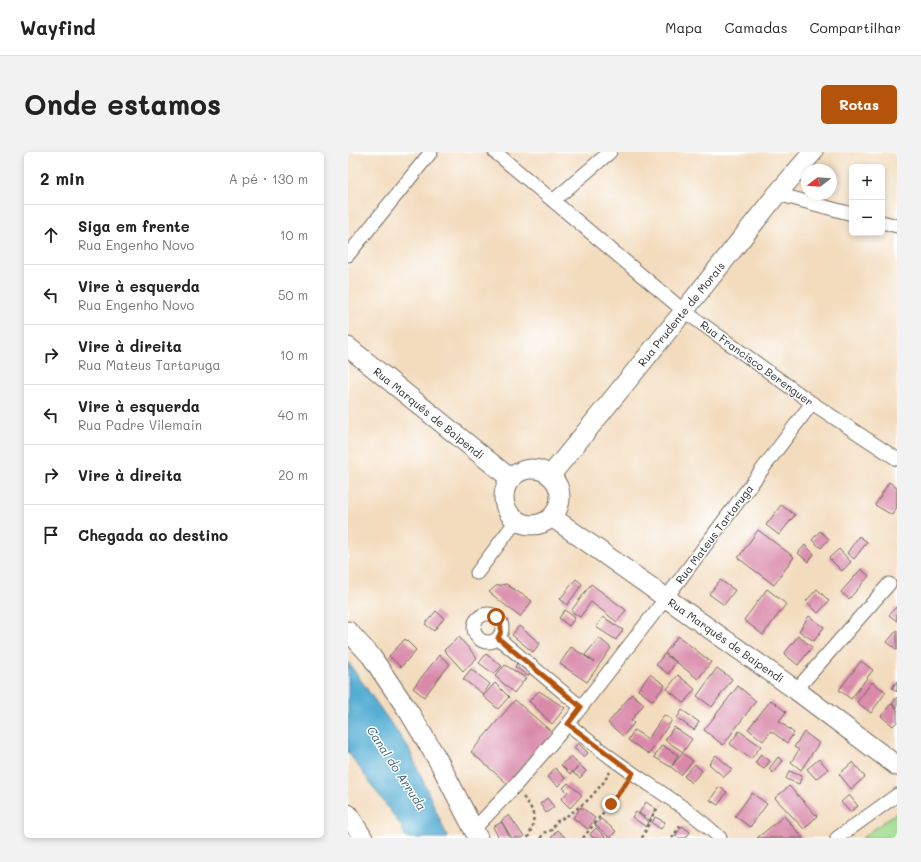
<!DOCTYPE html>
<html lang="pt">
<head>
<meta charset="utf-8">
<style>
	:root { --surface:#fff; --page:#f2f2f2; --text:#222; --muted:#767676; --line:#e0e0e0; --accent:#b45309 }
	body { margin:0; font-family:Mali,sans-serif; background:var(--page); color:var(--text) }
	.controls { position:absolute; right:12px; top:12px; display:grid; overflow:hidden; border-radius:6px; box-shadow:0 2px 6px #0003 }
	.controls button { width:36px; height:36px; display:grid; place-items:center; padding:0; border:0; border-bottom:1px solid var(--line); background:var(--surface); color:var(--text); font:20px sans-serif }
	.compass { position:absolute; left:453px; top:12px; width:36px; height:36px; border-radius:50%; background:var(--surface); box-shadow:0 2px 6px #0003; rotate:253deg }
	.stop { position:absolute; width:12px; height:12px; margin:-9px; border:3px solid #b45309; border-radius:50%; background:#fff }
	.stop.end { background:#b45309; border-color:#fff; box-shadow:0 1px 4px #0008 }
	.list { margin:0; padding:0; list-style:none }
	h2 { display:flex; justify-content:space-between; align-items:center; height:52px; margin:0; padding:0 16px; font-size:17px }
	h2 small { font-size:13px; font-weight:400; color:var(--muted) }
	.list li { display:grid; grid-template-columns:26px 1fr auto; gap:12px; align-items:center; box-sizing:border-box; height:60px; padding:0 16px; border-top:1px solid var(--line) }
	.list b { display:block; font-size:15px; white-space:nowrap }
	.list p { margin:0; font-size:13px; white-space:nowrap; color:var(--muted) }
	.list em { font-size:13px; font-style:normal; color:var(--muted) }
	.icon { flex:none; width:22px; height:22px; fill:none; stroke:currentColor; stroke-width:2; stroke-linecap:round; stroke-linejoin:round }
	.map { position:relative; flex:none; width:549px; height:686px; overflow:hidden; border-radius:6px }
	header { display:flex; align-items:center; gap:24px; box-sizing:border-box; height:56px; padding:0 20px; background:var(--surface); border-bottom:1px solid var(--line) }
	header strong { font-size:19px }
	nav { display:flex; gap:22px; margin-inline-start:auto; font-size:14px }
	.intro { display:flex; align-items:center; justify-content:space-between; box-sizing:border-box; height:96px; padding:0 24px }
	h1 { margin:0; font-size:28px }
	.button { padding:10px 18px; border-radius:6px; background:var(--accent); color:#fff; font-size:14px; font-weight:700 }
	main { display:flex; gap:24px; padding:0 24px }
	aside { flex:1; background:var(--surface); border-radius:6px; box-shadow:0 2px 6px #0003 }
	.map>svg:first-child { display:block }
</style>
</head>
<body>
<header>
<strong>Wayfind</strong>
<nav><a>Mapa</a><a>Camadas</a><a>Compartilhar</a></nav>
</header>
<div class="intro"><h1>Onde estamos</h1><a class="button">Rotas</a></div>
<main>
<aside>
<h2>2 min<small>A pé · 130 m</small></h2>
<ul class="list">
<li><svg class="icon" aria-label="ahead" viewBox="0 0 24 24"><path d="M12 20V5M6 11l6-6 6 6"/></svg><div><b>Siga em frente</b><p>Rua Engenho Novo</p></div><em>10 m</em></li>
<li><svg class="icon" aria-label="left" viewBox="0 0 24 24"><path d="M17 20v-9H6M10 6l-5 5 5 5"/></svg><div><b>Vire à esquerda</b><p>Rua Engenho Novo</p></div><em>50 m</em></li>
<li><svg class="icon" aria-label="right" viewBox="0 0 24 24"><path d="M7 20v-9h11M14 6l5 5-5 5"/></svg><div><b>Vire à direita</b><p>Rua Mateus Tartaruga</p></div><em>10 m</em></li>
<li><svg class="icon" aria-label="left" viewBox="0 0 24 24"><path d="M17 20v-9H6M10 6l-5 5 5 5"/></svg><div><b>Vire à esquerda</b><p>Rua Padre Vilemain</p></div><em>40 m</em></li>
<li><svg class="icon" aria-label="right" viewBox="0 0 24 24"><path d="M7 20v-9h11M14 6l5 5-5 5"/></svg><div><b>Vire à direita</b></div><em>20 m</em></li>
<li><svg class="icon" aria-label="arrive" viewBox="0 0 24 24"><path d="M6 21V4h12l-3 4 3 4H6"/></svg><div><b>Chegada ao destino</b></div></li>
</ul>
</aside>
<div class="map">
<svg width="549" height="686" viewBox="0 0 549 686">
	<rect width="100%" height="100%" fill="#fff"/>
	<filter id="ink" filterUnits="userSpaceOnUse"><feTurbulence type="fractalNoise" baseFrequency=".025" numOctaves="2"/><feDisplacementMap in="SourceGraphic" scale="8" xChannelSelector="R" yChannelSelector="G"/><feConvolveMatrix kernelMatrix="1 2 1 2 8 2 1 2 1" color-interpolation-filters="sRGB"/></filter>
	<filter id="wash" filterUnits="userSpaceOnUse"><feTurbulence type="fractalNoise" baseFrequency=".012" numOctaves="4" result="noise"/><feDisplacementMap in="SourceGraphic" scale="16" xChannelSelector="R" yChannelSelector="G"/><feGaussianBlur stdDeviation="0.9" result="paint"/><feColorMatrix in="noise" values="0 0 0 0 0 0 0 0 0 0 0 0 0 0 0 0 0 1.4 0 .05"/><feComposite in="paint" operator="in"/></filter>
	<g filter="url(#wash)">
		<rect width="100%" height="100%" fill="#f3dcbe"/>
		<path fill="#a1dd91" stroke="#66845e" d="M 549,660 L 549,686 L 514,686 Z"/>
		<path fill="#57aed4" stroke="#416c80" d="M 0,510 L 61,597 L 100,686 L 58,686 L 53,674 L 0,600 Z"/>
		<g id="blocks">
			<path fill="#d98aaa" d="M 541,330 L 549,336 L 549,355 L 544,363 L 527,353 Z
				M 433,353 L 447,363 L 431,383 L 418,373 Z
				M 410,378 L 446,405 L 426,433 L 390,406 Z
				M 472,379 L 481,387 L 473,396 L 464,388 Z
				M 511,384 L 519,390 L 506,407 L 499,401 Z
				M 457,393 L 466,402 L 460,410 L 450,401 Z
				M 491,397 L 503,410 L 494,419 L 481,406 Z
				M 513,417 L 521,424 L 501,447 L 493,440 Z
				M 228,427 L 234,432 L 219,453 L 212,447 Z
				M 372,428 L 387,438 L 376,453 L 361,442 Z
				M 158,432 L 184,449 L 172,465 L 141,440 L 148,434 Z
				M 243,432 L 278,458 L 269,470 L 243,450 L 232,465 L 223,459 Z
				M 419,437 L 438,452 L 415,483 L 396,468 Z
				M 469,437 L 481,449 L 470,461 L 458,449 Z
				M 549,454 L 549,469 L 541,463 Z
				M 217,458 L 227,466 L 221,474 L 211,466 Z
				M 88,459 L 96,466 L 86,479 L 77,472 Z
				M 461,464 L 476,475 L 466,489 L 451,479 Z
				M 255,465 L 275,478 L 268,488 L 248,475 Z
				M 171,474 L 192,491 L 185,500 L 164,483 Z
				M 549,478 L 549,498 L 539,490 Z
				M 330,484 L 363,510 L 350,527 L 317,501 Z
				M 450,484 L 464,495 L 450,513 L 436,502 Z
				M 111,485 L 129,506 L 115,519 L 96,498 Z
				M 251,486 L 263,496 L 239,530 L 212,512 L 223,495 L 246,510 L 237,503 Z
				M 57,487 L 68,498 L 53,515 L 41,504 Z
				M 138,502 L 154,514 L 146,522 L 131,511 Z
				M 316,502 L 328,510 L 320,522 L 308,513 Z
				M 91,503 L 102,512 L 76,545 L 65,536 Z
				M 170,509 L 184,518 L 180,524 L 167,515 Z
				M 513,509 L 525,518 L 503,547 L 491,538 Z
				M 157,513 L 178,526 L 166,541 L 147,524 Z
				M 369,516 L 384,527 L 364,555 L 349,544 Z
				M 123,517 L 142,532 L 135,542 L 115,527 Z
				M 302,522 L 317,533 L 305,549 L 290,538 Z
				M 330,523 L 347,537 L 336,551 L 319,537 Z
				M 549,529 L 549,540 L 544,536 Z
				M 524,530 L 538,540 L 523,561 L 509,550 Z
				M 147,531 L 161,545 L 150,557 L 135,544 Z
				M 390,534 L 408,549 L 375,593 L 356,578 Z
				M 191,539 L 217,556 L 204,572 L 181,549 Z
				M 284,542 L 296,552 L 283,569 L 286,571 L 275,584 L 260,571 Z
				M 549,545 L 549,556 L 544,552 Z
				M 167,548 L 206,582 L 162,634 L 123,600 Z
				M 423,548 L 438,560 L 431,569 L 446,581 L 439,591 L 423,579 L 415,589 L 400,577 Z
				M 543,552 L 549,557 L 549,570 L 545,574 L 533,564 Z
				M 334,558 L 351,570 L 346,578 L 329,566 Z
				M 316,563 L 324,568 L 301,602 L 280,588 L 286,578 L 300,587 Z
				M 326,575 L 344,587 L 335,600 L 317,588 Z
				M 391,579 L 413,594 L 403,607 L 382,592 Z
				M 456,580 L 471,591 L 453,618 L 443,610 L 451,598 L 446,595 Z
				M 230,591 L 240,601 L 236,605 L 226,596 Z
				M 314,593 L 330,603 L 324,614 L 334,601 L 345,609 L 333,623 L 323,615 L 306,605 Z
				M 413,602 L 422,609 L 416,617 L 407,611 Z
				M 368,603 L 384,617 L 376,625 L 361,612 Z
				M 223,604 L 238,619 L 232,626 L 225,621 L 230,615 L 222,622 L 213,613 Z
				M 430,605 L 435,609 L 425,621 L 421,617 Z
				M 471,607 L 480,617 L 468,627 L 459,617 Z
				M 505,610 L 517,625 L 503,637 L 491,622 Z
				M 347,612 L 354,619 L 343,631 L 336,624 Z
				M 207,616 L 217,626 L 210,634 L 199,625 Z
				M 441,619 L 454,624 L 451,632 L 438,627 Z
				M 220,631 L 234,643 L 222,656 L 213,647 L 220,640 L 215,636 Z
				M 441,634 L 469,664 L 456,677 L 427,646 Z
				M 371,635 L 379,640 L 370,653 L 362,648 Z
				M 404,641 L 419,652 L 402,675 L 387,664 Z
				M 501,643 L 510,654 L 502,660 L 493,650 Z
				M 199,646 L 206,655 L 198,661 L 192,652 Z
				M 298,650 L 308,657 L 301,668 L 291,661 Z
				M 233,655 L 247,666 L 240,677 L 225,666 Z
				M 288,660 L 301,670 L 298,675 L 284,665 Z
				M 161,663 L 176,685 L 174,686 L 164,686 L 153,669 Z
				M 436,664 L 455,686 L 409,686 Z
				M 307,665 L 317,670 L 313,677 L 304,671 Z
				M 253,667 L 268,679 L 262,686 L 247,673 Z
				M 154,670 L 162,686 L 151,686 L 145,675 Z
				M 334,674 L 342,680 L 338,686 L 330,686 L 327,684 Z
				M 248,676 L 258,686 L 245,686 L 242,682 Z
				M 209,678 L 218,686 L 203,686 Z"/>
		</g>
	</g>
	<g filter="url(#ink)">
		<use href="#blocks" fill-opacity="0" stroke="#71695e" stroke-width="1"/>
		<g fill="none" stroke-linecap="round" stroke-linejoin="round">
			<g stroke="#71695e" stroke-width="15">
				<path id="street" d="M 147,0 L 336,159 L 464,251 L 549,307
					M 429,42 L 504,62
					M 205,49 L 262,0
					M 534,70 L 549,74
					M 0,103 L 83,0
					M 129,421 L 168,369
					M126 476a14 14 0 1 1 28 0a14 14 0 1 1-28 0Z
					M 150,486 L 233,555
					M 448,538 L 541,432
					M 220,572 C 236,585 252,598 269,610 C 303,635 341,656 372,686
					M 126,677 L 166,635 L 220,572 L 318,446 L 464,251
					M 489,686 L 549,643"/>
			</g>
			<g stroke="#71695e" stroke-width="21">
				<path id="secondary" d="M 0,195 L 163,327
					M156 345a28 28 0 1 1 56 0a28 28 0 1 1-56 0Z
					M 202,324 L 336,159 L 429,42 L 465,0
					M 204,365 L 448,538 L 549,614
					M 0,479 L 23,504 L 61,560 L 91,610 L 130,686
					M 0,662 L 15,686"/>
			</g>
			<path stroke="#71695e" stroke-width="2.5" stroke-dasharray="3 3" stroke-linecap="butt" d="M 175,645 C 189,661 187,668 180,686
				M 193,686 L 195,681 L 204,678 L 208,670 L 222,662 L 240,648 L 255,631 L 262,620
				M 235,686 L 278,632
				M 294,686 L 305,663 L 311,654
				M 324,686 L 334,671"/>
			<use href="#street" stroke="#fff" stroke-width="13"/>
			<use href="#secondary" stroke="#fff" stroke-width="19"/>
		</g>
	</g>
	<g fill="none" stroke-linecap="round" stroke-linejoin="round" filter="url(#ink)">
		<path stroke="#b45309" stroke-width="5" d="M 148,465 C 154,472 155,478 150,486 L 233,555 L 220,572 L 285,621 L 263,652"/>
	</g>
	<g text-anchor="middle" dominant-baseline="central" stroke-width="3" stroke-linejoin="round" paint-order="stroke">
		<g font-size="11" fill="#2b2b2b" stroke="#fff">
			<text transform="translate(333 162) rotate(-51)">Rua Prudente de Morais</text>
			<text transform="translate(409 211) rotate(36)">Rua Francisco Berenguer</text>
			<text transform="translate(81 261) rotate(39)">Rua Marquês de Baipendi</text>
			<text transform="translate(366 382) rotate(-53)">Rua Mateus Tartaruga</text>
			<text transform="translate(378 488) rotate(35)">Rua Marquês de Baipendi</text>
		</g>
		<g font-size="12" font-style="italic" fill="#3d5f6f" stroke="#fff">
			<text transform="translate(49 616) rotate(57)">Canal do Arruda</text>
		</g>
	</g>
</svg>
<div class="controls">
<button>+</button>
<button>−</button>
</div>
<svg class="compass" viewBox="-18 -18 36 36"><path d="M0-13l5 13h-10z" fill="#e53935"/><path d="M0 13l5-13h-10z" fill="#767676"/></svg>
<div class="stop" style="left:148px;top:465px"></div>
<div class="stop end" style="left:263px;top:652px"></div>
</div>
</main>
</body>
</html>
